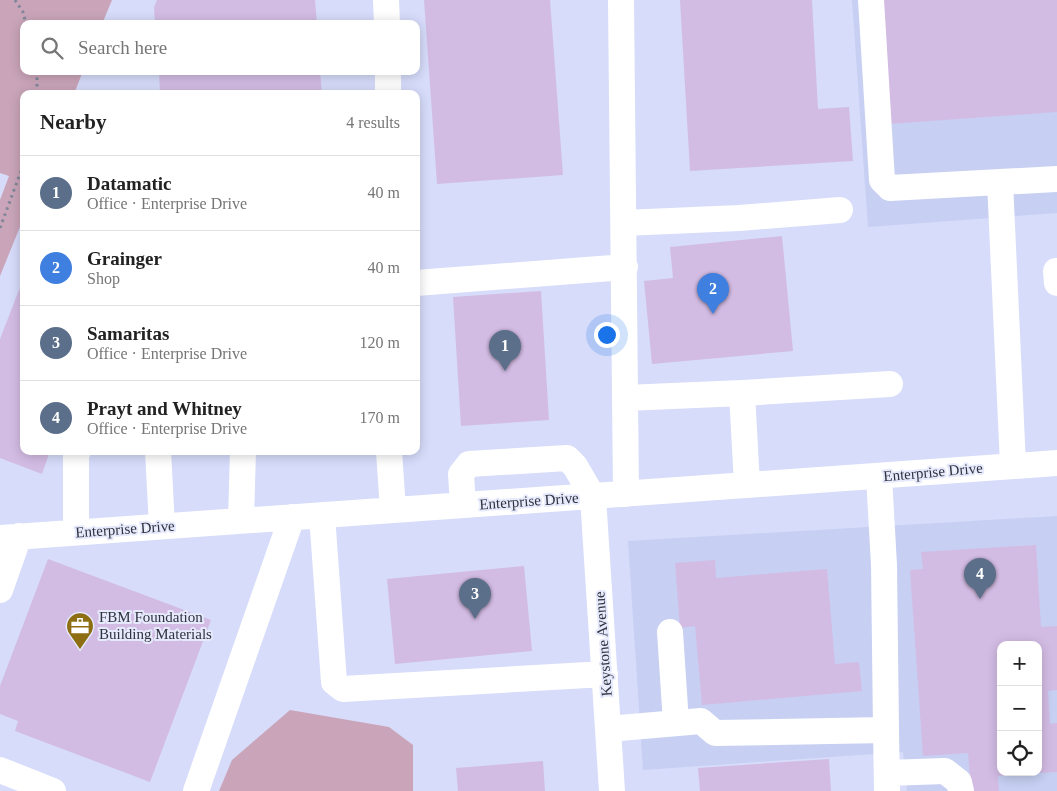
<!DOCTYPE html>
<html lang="en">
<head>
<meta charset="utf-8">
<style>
	:root { --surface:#fff; --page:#f2f2f2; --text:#222; --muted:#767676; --line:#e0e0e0; --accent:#7c3aed }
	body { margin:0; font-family:Georgia,serif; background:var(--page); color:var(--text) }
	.controls { position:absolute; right:15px; bottom:15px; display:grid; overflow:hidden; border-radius:10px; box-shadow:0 2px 12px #0003 }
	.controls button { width:45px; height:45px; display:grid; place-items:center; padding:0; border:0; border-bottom:1px solid var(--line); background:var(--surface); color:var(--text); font:25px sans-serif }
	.you { position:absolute; left:606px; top:334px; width:18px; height:18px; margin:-12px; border:4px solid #fff; border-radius:50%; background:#1a73e8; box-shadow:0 0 0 8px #1a73e833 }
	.badge { display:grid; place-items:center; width:32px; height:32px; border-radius:50%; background:var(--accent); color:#fff; font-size:16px; font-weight:700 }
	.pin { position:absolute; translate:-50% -41px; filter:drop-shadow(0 1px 2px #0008) }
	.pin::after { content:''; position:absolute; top:26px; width:18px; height:15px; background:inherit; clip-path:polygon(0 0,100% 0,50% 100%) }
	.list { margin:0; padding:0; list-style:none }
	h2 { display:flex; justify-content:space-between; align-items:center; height:65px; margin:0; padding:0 20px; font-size:21px }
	h2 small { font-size:16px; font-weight:400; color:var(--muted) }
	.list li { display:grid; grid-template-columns:32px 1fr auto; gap:15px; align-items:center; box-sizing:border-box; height:75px; padding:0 20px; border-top:1px solid var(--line) }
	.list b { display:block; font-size:19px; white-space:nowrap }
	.list p { margin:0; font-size:16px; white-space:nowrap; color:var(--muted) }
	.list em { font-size:16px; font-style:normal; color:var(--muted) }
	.icon { flex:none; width:28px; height:28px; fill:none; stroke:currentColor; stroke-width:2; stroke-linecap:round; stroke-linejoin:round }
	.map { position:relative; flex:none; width:1057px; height:791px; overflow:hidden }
	.search { position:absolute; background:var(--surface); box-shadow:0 2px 12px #0003; left:20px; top:20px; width:400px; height:55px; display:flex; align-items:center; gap:12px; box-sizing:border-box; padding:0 18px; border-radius:10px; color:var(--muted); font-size:19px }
	.panel { position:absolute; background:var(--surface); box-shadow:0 2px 12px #0003; left:20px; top:90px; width:400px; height:365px; border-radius:10px }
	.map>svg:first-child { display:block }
</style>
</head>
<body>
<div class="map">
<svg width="1057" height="791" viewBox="0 0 1057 791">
	<rect width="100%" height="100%" fill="#d6dcfa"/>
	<path fill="#c7cff2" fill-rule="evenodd" d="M 852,0 L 1057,0 L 1057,213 L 868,227 Z
		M 1057,516 L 1057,791 L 907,791 L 903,752 L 643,770 L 628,541 ZM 1001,645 L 1038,645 L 1038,772 L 1001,772 Z"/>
	<path fill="#caa5b9" d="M 0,0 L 112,0 L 102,24 L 24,24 L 24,71 L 83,71 L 74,94 L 24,94 L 24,217 L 0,276 L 0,200 L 9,176 L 0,173 Z
		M 290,710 L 389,727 L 413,745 L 413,791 L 219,791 L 232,760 Z"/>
	<path fill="#d3bce4" d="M 157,0 L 315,0 L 317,24 L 155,24 L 154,7 Z
		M 424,0 L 550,0 L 563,175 L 437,184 Z
		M 680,0 L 812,0 L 818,109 L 849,107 L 853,161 L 690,171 Z
		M 881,0 L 1057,0 L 1057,112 L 889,124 Z
		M 159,71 L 320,71 L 322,94 L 160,94 Z
		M 782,236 L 793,351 L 652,364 L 644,281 L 673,278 L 670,247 Z
		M 24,277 L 24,451 L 50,451 L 42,474 L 0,458 L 0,339 Z
		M 541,291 L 549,420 L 461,426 L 453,297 Z
		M 1036,545 L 1041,627 L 1057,626 L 1057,690 L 1048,691 L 1050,724 L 1057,723 L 1057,772 L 1038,773 L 1038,645 L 1001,645 L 1001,772 L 1033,774 L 998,776 L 999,791 L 971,791 L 968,753 L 923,756 L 910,570 L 923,569 L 921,552 Z
		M 48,559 L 211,620 L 150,782 L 15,731 L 18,721 L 0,714 L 0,686 Z
		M 715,560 L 716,578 L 827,569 L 835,664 L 859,662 L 862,691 L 702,705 L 695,626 L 680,628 L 675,563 Z
		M 524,566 L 532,651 L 395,664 L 387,579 Z
		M 829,759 L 831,791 L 700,791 L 698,768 Z
		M 543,761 L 545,791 L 458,791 L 456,768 Z"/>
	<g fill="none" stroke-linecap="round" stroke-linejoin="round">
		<path stroke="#81869a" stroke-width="3" stroke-dasharray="2.5 4" stroke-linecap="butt" d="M 15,0 L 23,12 L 26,24
			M 37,71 L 37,94
			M 0,228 L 24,163"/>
		<path stroke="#fff" stroke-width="26" d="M 386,0 L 387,24
			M 621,0 L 626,494
			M 871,0 L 882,180 L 890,188 L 1057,179
			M 388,71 L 388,94
			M 1000,182 L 1013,465
			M 624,223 L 739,218 L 840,210
			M 1056,271 L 1057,283
			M 416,283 L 625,267
			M 742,393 L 890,384
			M 626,398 L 742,393 L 747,485
			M 158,451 L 162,526
			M 389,451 L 393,510
			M 463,505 L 461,474 L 469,464 L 567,458 L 575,466 L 593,497 L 612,791
			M 322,515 L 334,682 L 343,689 L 605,674
			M 241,520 L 243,451
			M 76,532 L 76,455 L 78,451
			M 0,538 L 1057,463
			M 0,590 L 19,536
			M 670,632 L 676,723
			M 608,729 L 701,721 L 715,733 L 886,730 L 884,565 L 879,477
			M 886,730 L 887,790
			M 0,770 L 53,791
			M 887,773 L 945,771 L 959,782 L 961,791
			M 196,791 L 292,517"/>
	</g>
	<defs>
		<g id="office-pin" transform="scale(1.4375)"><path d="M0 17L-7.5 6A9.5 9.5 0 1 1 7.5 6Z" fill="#8d6e12" stroke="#e6eafc"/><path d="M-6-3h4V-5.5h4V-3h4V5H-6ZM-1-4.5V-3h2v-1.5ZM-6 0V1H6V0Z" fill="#fff"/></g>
	</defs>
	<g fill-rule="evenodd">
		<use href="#office-pin" x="80" y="626"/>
	</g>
	<g text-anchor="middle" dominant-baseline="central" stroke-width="4" stroke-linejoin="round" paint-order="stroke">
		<g font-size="15" fill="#30333e" stroke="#e6eafc">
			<text transform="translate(933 472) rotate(-5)">Enterprise Drive</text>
			<text transform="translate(529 501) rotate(-4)">Enterprise Drive</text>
			<text transform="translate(125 529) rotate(-4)">Enterprise Drive</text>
			<text transform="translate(603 644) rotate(-94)">Keystone Avenue</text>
		</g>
		<g font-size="15" fill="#30333e" stroke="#e6eafc" text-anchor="start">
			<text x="99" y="617">FBM Foundation<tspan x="99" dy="17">Building Materials</tspan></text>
		</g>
	</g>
</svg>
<div class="controls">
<button>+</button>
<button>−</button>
<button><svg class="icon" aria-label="locate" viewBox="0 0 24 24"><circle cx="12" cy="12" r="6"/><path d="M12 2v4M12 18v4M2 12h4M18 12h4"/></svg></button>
</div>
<div class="you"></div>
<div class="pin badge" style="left:505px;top:371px;background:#5c6f8a">1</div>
<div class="pin badge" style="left:713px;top:314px;background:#3f7fe0">2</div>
<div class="pin badge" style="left:475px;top:619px;background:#5c6f8a">3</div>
<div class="pin badge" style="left:980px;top:599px;background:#5c6f8a">4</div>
<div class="search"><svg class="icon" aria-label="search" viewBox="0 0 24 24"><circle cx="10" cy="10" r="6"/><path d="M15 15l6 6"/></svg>Search here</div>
<section class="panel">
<h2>Nearby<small>4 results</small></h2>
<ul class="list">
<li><span class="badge" style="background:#5c6f8a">1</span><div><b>Datamatic</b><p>Office · Enterprise Drive</p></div><em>40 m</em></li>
<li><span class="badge" style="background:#3f7fe0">2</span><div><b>Grainger</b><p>Shop</p></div><em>40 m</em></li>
<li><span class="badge" style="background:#5c6f8a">3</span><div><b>Samaritas</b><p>Office · Enterprise Drive</p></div><em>120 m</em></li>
<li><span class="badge" style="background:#5c6f8a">4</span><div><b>Prayt and Whitney</b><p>Office · Enterprise Drive</p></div><em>170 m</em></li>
</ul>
</section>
</div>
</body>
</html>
